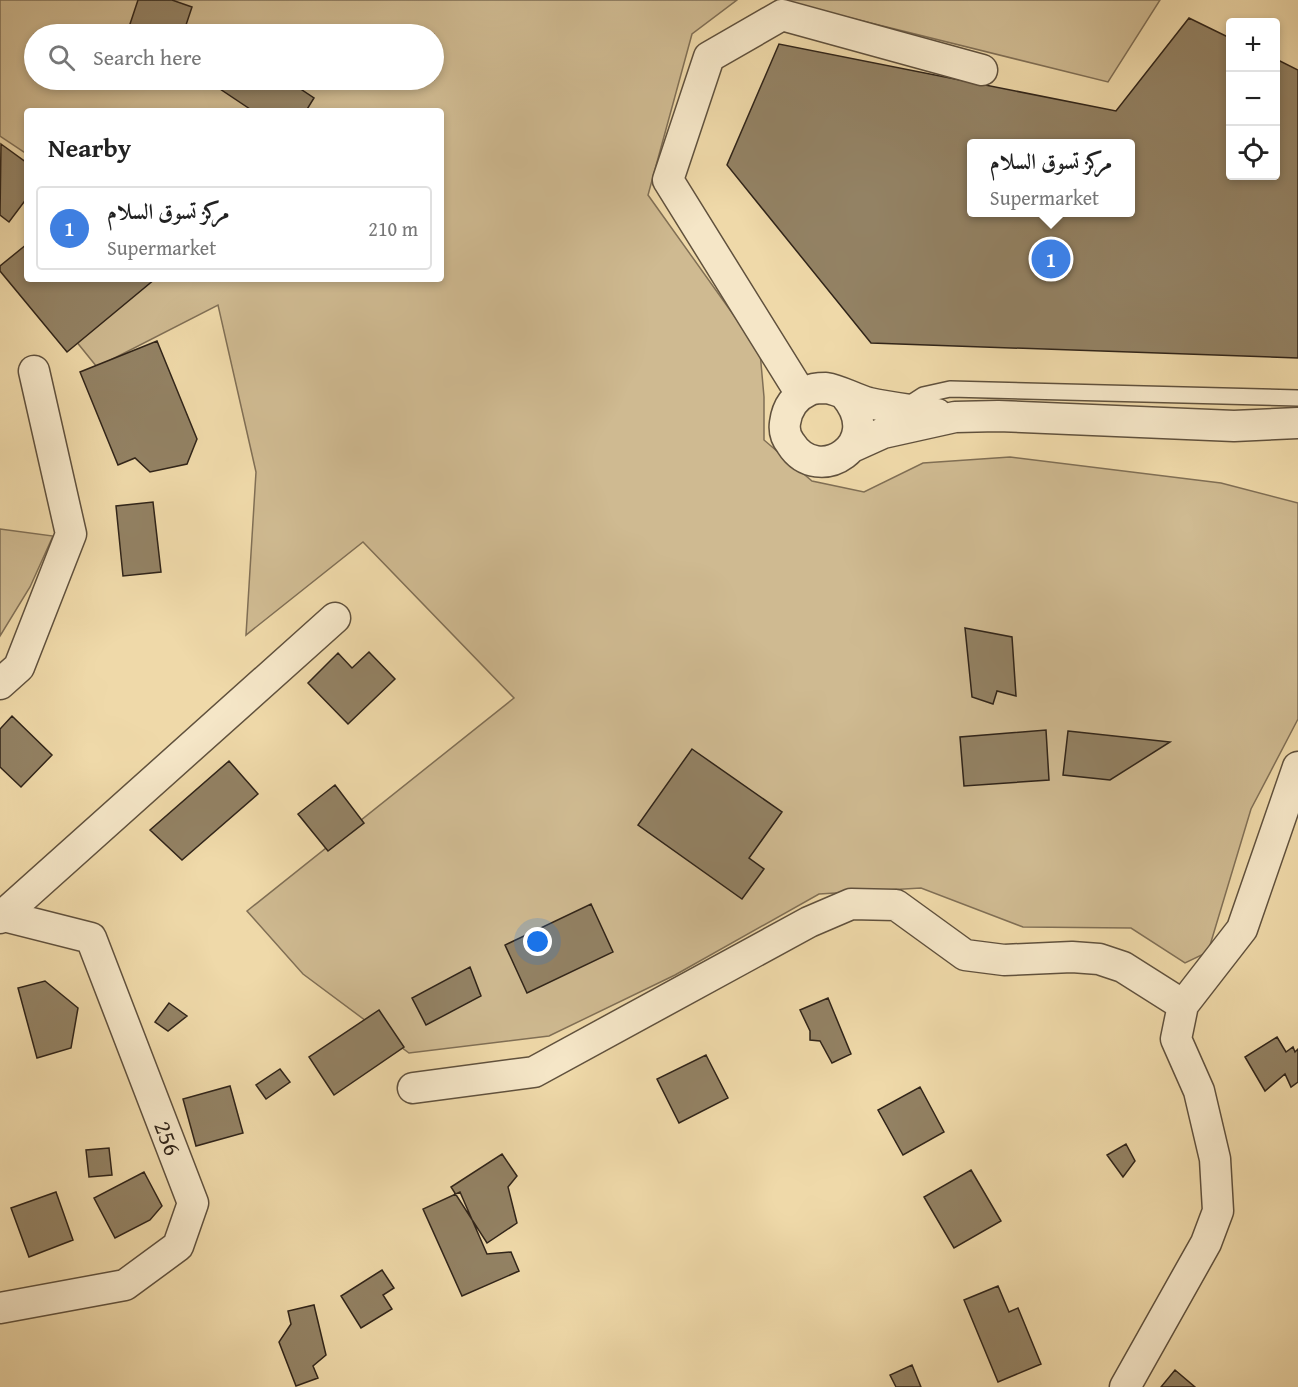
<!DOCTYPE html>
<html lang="en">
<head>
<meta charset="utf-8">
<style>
	:root { --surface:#fff; --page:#f2f2f2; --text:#222; --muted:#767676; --line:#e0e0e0; --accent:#8f2418 }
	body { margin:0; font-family:"Gentium Book Plus",Amiri,serif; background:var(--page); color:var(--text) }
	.controls { position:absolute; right:18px; top:18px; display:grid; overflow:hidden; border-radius:6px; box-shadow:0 3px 9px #0003 }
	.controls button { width:54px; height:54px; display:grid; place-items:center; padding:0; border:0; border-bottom:2px solid var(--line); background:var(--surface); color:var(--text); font:30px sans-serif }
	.you { position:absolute; left:538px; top:942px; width:21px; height:21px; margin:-15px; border:4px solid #fff; border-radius:50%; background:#1a73e8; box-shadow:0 0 0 9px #1a73e833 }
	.badge { display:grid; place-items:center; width:39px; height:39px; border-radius:50%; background:var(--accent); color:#fff; font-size:20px; font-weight:700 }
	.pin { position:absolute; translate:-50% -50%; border:3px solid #fff; box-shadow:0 2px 6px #0006 }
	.popup { position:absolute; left:967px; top:139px; width:168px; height:78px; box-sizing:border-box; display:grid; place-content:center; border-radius:6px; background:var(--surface); filter:drop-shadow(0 2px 4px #0005); font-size:20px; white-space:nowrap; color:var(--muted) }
	.popup b { font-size:22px; color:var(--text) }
	.popup::after { content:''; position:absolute; left:50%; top:100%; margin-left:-12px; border:12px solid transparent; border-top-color:var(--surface) }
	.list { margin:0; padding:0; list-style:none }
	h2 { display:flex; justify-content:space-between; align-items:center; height:78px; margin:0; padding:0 24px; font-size:26px }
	h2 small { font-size:20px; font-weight:400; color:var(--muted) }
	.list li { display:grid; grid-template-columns:39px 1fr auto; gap:18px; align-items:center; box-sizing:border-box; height:84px; margin:0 12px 12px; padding:0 12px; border:2px solid var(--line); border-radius:6px }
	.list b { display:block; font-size:22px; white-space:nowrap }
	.list p { margin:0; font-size:20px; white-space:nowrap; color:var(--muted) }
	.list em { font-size:20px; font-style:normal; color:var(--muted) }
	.icon { flex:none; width:33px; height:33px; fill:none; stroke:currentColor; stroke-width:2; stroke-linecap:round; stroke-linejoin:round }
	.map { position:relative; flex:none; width:1298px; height:1387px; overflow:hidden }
	.search { position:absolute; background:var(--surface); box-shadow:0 3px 9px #0003; left:24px; top:24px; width:420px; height:66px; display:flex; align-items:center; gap:15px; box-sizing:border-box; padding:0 21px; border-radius:33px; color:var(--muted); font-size:22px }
	.panel { position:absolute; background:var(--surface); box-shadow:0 3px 9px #0003; left:24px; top:108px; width:420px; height:174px; border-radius:6px }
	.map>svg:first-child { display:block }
</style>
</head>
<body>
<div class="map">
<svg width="1298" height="1387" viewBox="0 0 1298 1387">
	<rect width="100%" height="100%" fill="#efd9a9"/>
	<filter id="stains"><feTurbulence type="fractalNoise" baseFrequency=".00333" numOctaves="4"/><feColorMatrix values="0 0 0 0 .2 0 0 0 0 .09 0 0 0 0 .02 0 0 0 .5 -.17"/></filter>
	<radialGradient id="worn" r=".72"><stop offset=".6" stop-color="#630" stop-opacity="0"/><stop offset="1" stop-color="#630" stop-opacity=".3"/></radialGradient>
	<path fill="#cfba91" stroke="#806f55" stroke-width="1.5" fill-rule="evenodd" d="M 0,0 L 737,0 L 692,34 L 648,195 L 760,352 L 764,397 L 764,440 L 812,481 L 864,492 L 923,463 L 1010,457 L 1221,483 L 1298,503 L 1298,719 L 1251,809 L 1208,952 L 1185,963 L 1131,928 L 1023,927 L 921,888 L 819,894 L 675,975 L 549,1036 L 409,1053 L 303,974 L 247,911 L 514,698 L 363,542 L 246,635 L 256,472 L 218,305 L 97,367 L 24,277 L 27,279 L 441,279 L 441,111 L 27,111 L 27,154 L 0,136 ZM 34,34 L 434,34 L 434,80 L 34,80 Z
		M 778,0 L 1160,0 L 1108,82 Z
		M 0,529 L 53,536 L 30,587 L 0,636 Z"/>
	<path fill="#938264" stroke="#302419" stroke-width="1.5" fill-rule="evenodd" d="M 138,0 L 172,0 L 192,7 L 183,34 L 152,34 L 129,27 Z
		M 1189,18 L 1230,38 L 1230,176 L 1276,176 L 1276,59 L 1298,70 L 1298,358 L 871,343 L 727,165 L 779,44 L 1116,111 ZM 972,144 L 1130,144 L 1130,212 L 972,212 Z
		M 219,80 L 287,80 L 314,98 L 306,111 L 253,111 L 217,87 Z
		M 1,144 L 27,163 L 27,198 L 9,222 L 0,215 Z
		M 27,244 L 27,279 L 155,279 L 67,352 L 0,271 L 0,266 Z
		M 157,341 L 197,439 L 187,464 L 150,472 L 135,458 L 118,465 L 80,372 Z
		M 153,502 L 161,572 L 123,576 L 116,506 Z
		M 965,628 L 1012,637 L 1016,696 L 997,691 L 993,704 L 972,697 Z
		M 369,652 L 395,679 L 348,724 L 308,683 L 338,653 L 352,668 Z
		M 12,716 L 52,755 L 21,787 L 0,767 L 0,729 Z
		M 1046,730 L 1049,780 L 964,786 L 960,737 Z
		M 1068,731 L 1170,742 L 1110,780 L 1063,775 Z
		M 692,749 L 782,812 L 749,858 L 764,869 L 742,899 L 638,825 Z
		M 229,761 L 258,794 L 182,860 L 150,830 Z
		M 335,785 L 364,823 L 328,851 L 298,814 Z
		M 591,904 L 613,952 L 527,993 L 505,945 Z
		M 470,967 L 481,996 L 426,1025 L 412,998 Z
		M 45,981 L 78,1008 L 71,1048 L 37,1058 L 18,988 Z
		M 828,998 L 851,1054 L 832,1063 L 820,1041 L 810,1040 L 810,1031 L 800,1010 Z
		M 169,1003 L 187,1016 L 168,1031 L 155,1022 Z
		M 379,1010 L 404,1047 L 334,1095 L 309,1057 Z
		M 1277,1037 L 1286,1052 L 1293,1047 L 1295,1052 L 1298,1049 L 1298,1082 L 1291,1087 L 1285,1074 L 1265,1091 L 1245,1057 Z
		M 706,1055 L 728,1098 L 679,1123 L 657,1079 Z
		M 280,1069 L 290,1082 L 266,1099 L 256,1085 Z
		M 230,1086 L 243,1133 L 196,1146 L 183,1099 Z
		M 920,1087 L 944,1132 L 903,1155 L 878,1110 Z
		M 1126,1144 L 1135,1161 L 1123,1177 L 1107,1155 Z
		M 109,1148 L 112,1175 L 89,1177 L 86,1150 Z
		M 502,1154 L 517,1176 L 508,1187 L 517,1223 L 487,1243 L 451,1187 Z
		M 971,1170 L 1001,1221 L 954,1248 L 924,1197 Z
		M 144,1172 L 162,1206 L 150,1220 L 115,1238 L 94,1198 Z
		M 56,1192 L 73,1240 L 29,1257 L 11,1208 Z
		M 460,1192 L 487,1254 L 511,1252 L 519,1271 L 462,1296 L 423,1209 Z
		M 382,1270 L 394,1288 L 383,1295 L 392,1309 L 361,1328 L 341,1296 Z
		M 998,1286 L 1009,1312 L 1018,1308 L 1041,1364 L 998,1382 L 964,1300 Z
		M 314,1305 L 326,1355 L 313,1366 L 318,1378 L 296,1386 L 279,1342 L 291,1324 L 288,1311 Z
		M 912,1365 L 921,1387 L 896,1387 L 890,1375 Z
		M 1175,1370 L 1195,1387 L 1161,1387 Z"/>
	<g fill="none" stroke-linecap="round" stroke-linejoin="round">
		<g stroke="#60513d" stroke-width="18">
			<path id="lane" d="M 906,406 L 923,395 L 950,389 L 1298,398"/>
		</g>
		<g stroke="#60513d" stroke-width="33">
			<path id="street" d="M 801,394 L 668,180 L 709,57 L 782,15 L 982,70
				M 845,395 C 887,444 818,487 791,444 C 786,438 784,430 785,423 C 787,408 794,397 808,391 C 813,388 820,388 826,388 C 840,390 854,399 869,403 C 891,408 915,410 937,414
				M 852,447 L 883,433 L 955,417 L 998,416 L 1234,426 L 1298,423
				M 0,684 L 19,667 L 71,534 L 34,371
				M 0,915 L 91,938 L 193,1203 L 178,1246 L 125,1285 L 0,1308
				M 0,918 L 335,618
				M 413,1088 L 534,1072 L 809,922 L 851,904 L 896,905 L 965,955 L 1004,960 L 1072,957 L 1099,959 L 1123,967 L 1183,1005
				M 1125,1387 L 1206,1243 L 1218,1211 L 1215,1159 L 1199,1091 L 1176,1039 L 1183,1005 L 1242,929 L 1298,767"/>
		</g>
		<use href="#lane" stroke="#f5e6c7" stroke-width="15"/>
		<use href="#street" stroke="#f5e6c7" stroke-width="30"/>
	</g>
	<g text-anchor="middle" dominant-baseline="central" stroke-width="6" stroke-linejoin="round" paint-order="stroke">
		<g font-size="24" fill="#302419" stroke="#f5e6c7">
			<text transform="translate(168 1138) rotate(69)">256</text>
		</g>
	</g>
	<rect width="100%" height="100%" filter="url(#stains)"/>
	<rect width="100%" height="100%" fill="url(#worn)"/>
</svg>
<div class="controls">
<button>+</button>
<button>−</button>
<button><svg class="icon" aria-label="locate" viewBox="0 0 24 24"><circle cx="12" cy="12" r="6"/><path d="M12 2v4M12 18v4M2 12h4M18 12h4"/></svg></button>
</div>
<div class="you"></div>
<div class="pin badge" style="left:1051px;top:259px;background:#3f7fe0">1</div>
<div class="popup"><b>مركز تسوق السلام</b>Supermarket</div>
<div class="search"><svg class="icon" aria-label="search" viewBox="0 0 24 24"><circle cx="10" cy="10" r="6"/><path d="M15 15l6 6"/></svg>Search here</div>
<section class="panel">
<h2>Nearby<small></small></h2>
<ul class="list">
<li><span class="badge" style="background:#3f7fe0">1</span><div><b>مركز تسوق السلام</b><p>Supermarket</p></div><em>210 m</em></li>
</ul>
</section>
</div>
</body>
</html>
